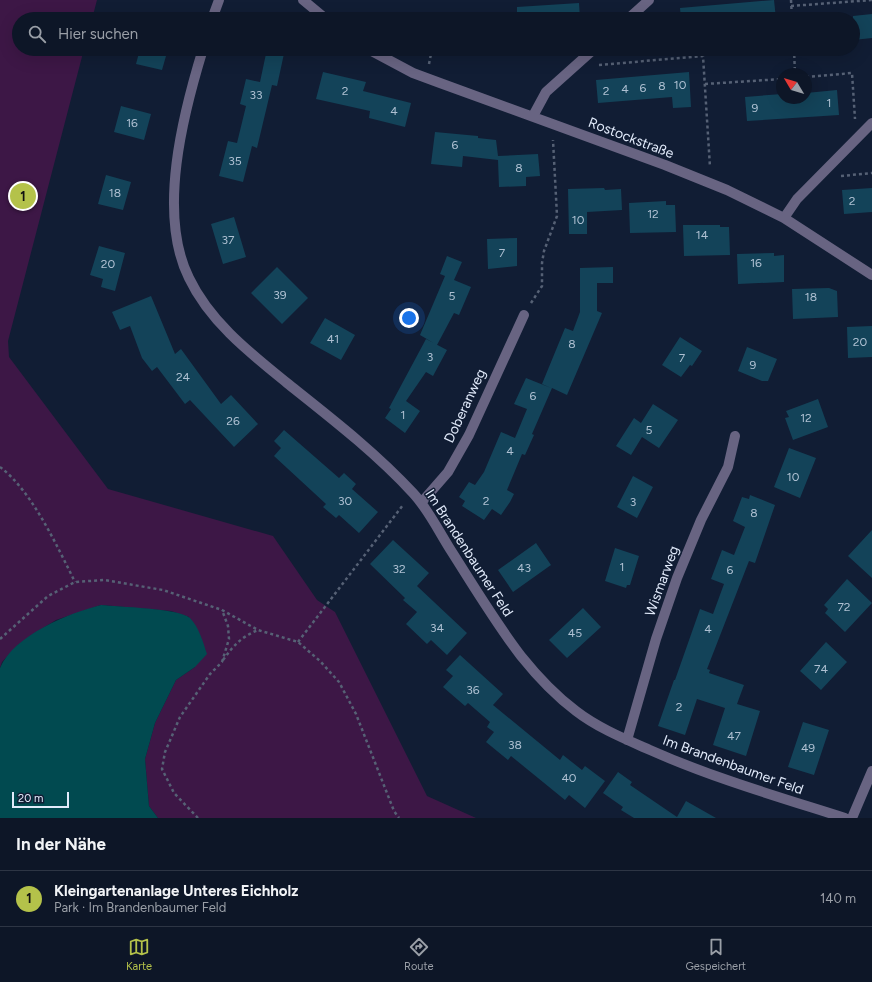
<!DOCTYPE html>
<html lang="de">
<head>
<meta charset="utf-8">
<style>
	:root { --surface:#0d1627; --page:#1b2333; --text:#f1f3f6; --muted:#9a9fa7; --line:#2d3544; --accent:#b4c24a }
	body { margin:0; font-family:Figtree,sans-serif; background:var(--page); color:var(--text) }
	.compass { position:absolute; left:776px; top:68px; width:36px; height:36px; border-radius:50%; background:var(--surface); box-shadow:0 4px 16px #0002; rotate:308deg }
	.scale { position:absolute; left:12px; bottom:10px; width:57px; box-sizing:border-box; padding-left:4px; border:2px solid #e1eafa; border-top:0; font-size:11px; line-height:14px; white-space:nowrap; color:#e1eafa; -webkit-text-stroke:3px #111d34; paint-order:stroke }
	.you { position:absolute; left:409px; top:318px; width:14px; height:14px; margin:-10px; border:3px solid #fff; border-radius:50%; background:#1a73e8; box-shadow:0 0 0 6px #1a73e833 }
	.badge { display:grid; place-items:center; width:26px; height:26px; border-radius:50%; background:var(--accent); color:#111; font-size:13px; font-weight:700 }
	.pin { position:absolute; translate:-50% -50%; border:2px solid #fff; box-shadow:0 1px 4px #0006 }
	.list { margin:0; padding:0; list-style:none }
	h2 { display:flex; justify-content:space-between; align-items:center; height:52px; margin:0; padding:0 16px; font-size:17px }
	h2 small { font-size:13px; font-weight:400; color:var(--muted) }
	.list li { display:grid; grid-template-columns:26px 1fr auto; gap:12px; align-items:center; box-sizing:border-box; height:56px; padding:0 16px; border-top:1px solid var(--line) }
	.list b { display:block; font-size:15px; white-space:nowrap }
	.list p { margin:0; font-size:13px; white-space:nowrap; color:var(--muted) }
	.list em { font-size:13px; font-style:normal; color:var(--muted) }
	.icon { flex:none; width:22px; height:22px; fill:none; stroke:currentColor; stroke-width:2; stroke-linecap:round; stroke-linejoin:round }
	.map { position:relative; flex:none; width:872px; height:818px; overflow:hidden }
	.search { position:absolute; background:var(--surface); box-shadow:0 4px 16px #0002; left:12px; right:12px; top:12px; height:44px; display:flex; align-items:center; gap:10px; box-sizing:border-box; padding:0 14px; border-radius:22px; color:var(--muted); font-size:15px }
	.sheet { height:108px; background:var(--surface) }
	nav { display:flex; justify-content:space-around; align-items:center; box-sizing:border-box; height:56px; border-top:1px solid var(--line); background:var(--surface); font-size:11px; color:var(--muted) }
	nav a { display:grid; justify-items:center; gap:2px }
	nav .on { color:var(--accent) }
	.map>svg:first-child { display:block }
</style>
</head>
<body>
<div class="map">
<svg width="872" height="818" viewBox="0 0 872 818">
	<rect width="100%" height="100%" fill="#111d34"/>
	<path fill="#3d1746" d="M 0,0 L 97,0 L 92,19 L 19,19 L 19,49 L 84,49 L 8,341 L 9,357 L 108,489 L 273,536 L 317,600 L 335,612 L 427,796 L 476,818 L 158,818 L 149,806 L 145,759 L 155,723 L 176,680 L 195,667 L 189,617 L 171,611 L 101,605 L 56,620 L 35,633 L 18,645 L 2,662 L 0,668 Z"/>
	<path fill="#014a50" d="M 101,605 C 118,607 179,608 190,618 C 199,627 203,642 207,654 L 195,667 L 176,680 L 155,723 L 145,759 L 149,806 L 158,818 L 0,818 L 0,668 C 14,635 69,613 101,605 Z"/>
	<path fill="#134359" d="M 774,0 L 776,19 L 681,19 L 680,8 Z
		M 579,3 L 580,19 L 517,19 L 517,7 Z
		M 872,14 L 872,38 L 853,40 L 853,16 Z
		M 140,49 L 168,49 L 162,70 L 136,64 Z
		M 267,49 L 285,49 L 277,86 L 272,85 L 257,148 L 252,146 L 243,182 L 219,176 L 228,141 L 237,143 L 246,106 L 240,104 L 246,79 L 260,82 Z
		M 323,72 L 366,82 L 363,91 L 411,103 L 405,127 L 369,118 L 370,111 L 316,99 Z
		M 689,72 L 691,107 L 673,108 L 672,97 L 598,103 L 596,80 Z
		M 837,90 L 839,115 L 747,121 L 745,97 L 782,94 L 782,98 L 806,98 L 806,93 Z
		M 121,106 L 151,114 L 144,140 L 114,132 Z
		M 435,132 L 478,136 L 478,138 L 496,140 L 498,156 L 538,154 L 540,176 L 526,177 L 526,186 L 499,187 L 498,160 L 463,156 L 462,167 L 431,164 Z
		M 106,175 L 131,182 L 123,210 L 98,204 Z
		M 604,188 L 605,190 L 621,189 L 622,210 L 587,212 L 587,234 L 569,234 L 568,189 Z
		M 872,188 L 872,212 L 844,214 L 842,190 Z
		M 666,201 L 666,205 L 675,205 L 676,232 L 630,233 L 629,203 Z
		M 234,217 L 246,257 L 223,264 L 211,224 Z
		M 683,225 L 720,225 L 720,227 L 729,227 L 730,255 L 684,256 Z
		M 517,238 L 517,266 L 488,269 L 487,239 Z
		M 99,246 L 125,253 L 115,291 L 101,287 L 103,279 L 90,275 Z
		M 774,253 L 774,256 L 784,255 L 784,282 L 738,284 L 737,254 Z
		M 447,256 L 462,262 L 454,280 L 471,287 L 459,315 L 454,313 L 437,345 L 420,335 L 445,276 L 440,274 Z
		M 277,267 L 308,298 L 282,324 L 251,293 Z
		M 613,267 L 613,283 L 597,283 L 597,311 L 602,313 L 567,395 L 552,388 L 532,434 L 534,435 L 525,455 L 522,454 L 507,490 L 514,494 L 510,502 L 501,515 L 492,509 L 484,520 L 462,506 L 465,501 L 459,497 L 469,482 L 475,485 L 484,472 L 501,432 L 515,438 L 527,409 L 514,404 L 526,378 L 551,388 L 542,384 L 565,328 L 573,331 L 580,312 L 580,268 Z
		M 829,288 L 837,291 L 838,317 L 793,319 L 792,289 Z
		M 151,296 L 175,354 L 181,349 L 221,404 L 231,395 L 258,424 L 234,447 L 190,400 L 185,404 L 157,367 L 152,371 L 142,358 L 130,326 L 120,330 L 112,312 Z
		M 325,318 L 355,335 L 341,360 L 310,343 Z
		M 872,326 L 872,357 L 848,358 L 847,327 Z
		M 680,337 L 702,351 L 692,366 L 690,365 L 681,377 L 662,365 Z
		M 426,339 L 447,350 L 433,376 L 426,372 L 406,401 L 420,411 L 405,433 L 385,418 L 391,409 L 389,408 Z
		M 747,347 L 777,359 L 768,381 L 762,381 L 738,371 Z
		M 818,399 L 828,427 L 793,440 L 785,418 L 789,417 L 786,411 Z
		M 653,404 L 678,420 L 659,448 L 642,437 L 631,455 L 616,446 L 634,418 L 641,423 Z
		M 284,430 L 339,478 L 344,473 L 356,484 L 352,489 L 378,512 L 359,533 L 339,515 L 336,518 L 323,507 L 326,504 L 274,456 L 281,448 L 274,441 Z
		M 789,448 L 816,458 L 800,498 L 774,487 Z
		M 633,476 L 653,487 L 637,518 L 617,507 Z
		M 750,495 L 775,505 L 755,563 L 749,561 L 707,669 L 710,670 L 709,673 L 744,685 L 737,704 L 760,711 L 746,756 L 713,745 L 725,708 L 697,699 L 685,735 L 658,726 L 674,680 L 675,680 L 700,609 L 713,614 L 724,584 L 711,579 L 722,550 L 734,555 L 745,527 L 733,521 L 742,497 L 749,499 Z
		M 872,530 L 872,578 L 848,556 Z
		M 393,540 L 429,573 L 417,586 L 467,633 L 447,655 L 431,640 L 427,644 L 406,624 L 417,612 L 403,600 L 405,598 L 370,564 Z
		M 536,543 L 551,565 L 513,592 L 498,570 Z
		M 615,548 L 639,556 L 630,585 L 627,585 L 626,588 L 605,581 Z
		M 847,579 L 872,603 L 845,632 L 825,613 L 828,609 L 824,605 Z
		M 583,608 L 601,627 L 567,658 L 549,640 Z
		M 826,642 L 847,662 L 821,690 L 800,671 Z
		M 460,655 L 503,694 L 493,705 L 560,760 L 563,755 L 582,770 L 585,766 L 605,781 L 585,808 L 569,795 L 565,800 L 511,756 L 508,760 L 486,742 L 494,732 L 487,727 L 490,722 L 468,703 L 465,706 L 443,687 L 453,676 L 446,670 Z
		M 803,722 L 829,730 L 814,775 L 788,767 Z
		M 618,772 L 632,782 L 630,785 L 677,817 L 686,801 L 716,818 L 634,818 L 621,810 L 623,807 L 603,793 Z"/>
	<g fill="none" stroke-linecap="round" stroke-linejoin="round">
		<path stroke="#566175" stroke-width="2.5" stroke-dasharray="3 3" stroke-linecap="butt" d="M 791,0 L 792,19
			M 791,6 L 872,0
			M 794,49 L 795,74
			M 429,64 L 432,49
			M 599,65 L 703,56 L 710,167
			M 806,77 L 852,73 L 855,119
			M 705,84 L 782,79
			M 841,176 L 872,173
			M 531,303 L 542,286 L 542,263 L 544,251 L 557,216 L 553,140
			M 0,467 C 32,491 57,546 75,582
			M 0,639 L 48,596 L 75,582 L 104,580 L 163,590 L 222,610 L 258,630 L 298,642 L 320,661 L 339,682 L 356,714 L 394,811 L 399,818
			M 298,642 L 403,505
			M 223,660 C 233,646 241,637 258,630
			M 198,818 L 174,793 L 162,769 L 165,752 L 180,717 L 210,674 L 222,662 L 229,639 L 228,626 L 222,610"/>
		<path stroke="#686482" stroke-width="10" d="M 303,0 L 326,19
			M 212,19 L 219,0
			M 628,19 L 649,0
			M 203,49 C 183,114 157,214 189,278 C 210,322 250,353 287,383 C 331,418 375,452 413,493 C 428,509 438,530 450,549 C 473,585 495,622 521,656 C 537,676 556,696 576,711 C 598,728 625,739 650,750 C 713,778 779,797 845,818
			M 368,49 L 413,73 L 440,83 L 665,165 L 727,190 L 784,218 L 872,275
			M 533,116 L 546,92 L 594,49
			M 784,218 L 797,199 L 872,123
			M 421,503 L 448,472 L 469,435 L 524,315
			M 627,740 L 656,639 L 677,578 L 701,520 L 728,467 L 735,436
			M 852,818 L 872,771"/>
	</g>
	<g text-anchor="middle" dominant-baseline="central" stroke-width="3" stroke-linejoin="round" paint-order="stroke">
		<g font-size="12" fill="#aec0d2">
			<text x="680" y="85">10</text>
			<text x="662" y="86">8</text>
			<text x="643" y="88">6</text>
			<text x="625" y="89">4</text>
			<text x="345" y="91">2</text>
			<text x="606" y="91">2</text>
			<text x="256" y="95">33</text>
			<text x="829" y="103">1</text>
			<text x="755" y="108">9</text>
			<text x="394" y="111">4</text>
			<text x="132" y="123">16</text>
			<text x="455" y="145">6</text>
			<text x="235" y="161">35</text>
			<text x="519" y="168">8</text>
			<text x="115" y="193">18</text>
			<text x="852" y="201">2</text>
			<text x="653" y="214">12</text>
			<text x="578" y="220">10</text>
			<text x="702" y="235">14</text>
			<text x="228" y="240">37</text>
			<text x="502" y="253">7</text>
			<text x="756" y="263">16</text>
			<text x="108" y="264">20</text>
			<text x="280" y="295">39</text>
			<text x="452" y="296">5</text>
			<text x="811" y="297">18</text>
			<text x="333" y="339">41</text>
			<text x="860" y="342">20</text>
			<text x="572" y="344">8</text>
			<text x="430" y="357">3</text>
			<text x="682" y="358">7</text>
			<text x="753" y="365">9</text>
			<text x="183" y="377">24</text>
			<text x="533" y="396">6</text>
			<text x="403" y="415">1</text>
			<text x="806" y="418">12</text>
			<text x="233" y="421">26</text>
			<text x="649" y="430">5</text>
			<text x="510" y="451">4</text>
			<text x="793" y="477">10</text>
			<text x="345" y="501">30</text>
			<text x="486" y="501">2</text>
			<text x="633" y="502">3</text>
			<text x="754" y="513">8</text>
			<text x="622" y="567">1</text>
			<text x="524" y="568">43</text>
			<text x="399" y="569">32</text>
			<text x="730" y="570">6</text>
			<text x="844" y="607">72</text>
			<text x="437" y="628">34</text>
			<text x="708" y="629">4</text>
			<text x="575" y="633">45</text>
			<text x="821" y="669">74</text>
			<text x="473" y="690">36</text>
			<text x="679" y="707">2</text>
			<text x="734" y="736">47</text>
			<text x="515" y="745">38</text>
			<text x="808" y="748">49</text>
			<text x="569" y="778">40</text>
		</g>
		<g font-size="14" fill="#e1eafa" stroke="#111d34">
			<text transform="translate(631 138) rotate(21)">Rostockstraße</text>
			<text transform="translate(465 406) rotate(-65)">Doberanweg</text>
			<text transform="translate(469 553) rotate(57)">Im Brandenbaumer Feld</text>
			<text transform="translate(662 581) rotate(-70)">Wismarweg</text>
			<text transform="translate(733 765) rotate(20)">Im Brandenbaumer Feld</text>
		</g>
	</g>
</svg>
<svg class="compass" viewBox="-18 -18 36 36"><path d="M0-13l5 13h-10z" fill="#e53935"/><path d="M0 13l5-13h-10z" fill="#9a9fa7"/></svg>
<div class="scale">20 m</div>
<div class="you"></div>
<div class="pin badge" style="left:23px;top:196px">1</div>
<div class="search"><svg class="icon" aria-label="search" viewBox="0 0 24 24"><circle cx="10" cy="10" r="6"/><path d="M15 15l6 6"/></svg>Hier suchen</div>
</div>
<section class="sheet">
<h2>In der Nähe<small></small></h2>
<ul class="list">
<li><span class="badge">1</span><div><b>Kleingartenanlage Unteres Eichholz</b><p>Park · Im Brandenbaumer Feld</p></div><em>140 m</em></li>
</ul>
</section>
<nav>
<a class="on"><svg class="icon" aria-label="map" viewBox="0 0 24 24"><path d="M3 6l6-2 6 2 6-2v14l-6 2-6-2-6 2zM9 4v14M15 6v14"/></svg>Karte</a>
<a><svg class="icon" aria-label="directions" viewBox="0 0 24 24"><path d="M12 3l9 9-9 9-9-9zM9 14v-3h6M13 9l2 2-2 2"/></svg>Route</a>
<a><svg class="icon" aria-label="saved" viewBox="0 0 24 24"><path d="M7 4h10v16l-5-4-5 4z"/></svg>Gespeichert</a>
</nav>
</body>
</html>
